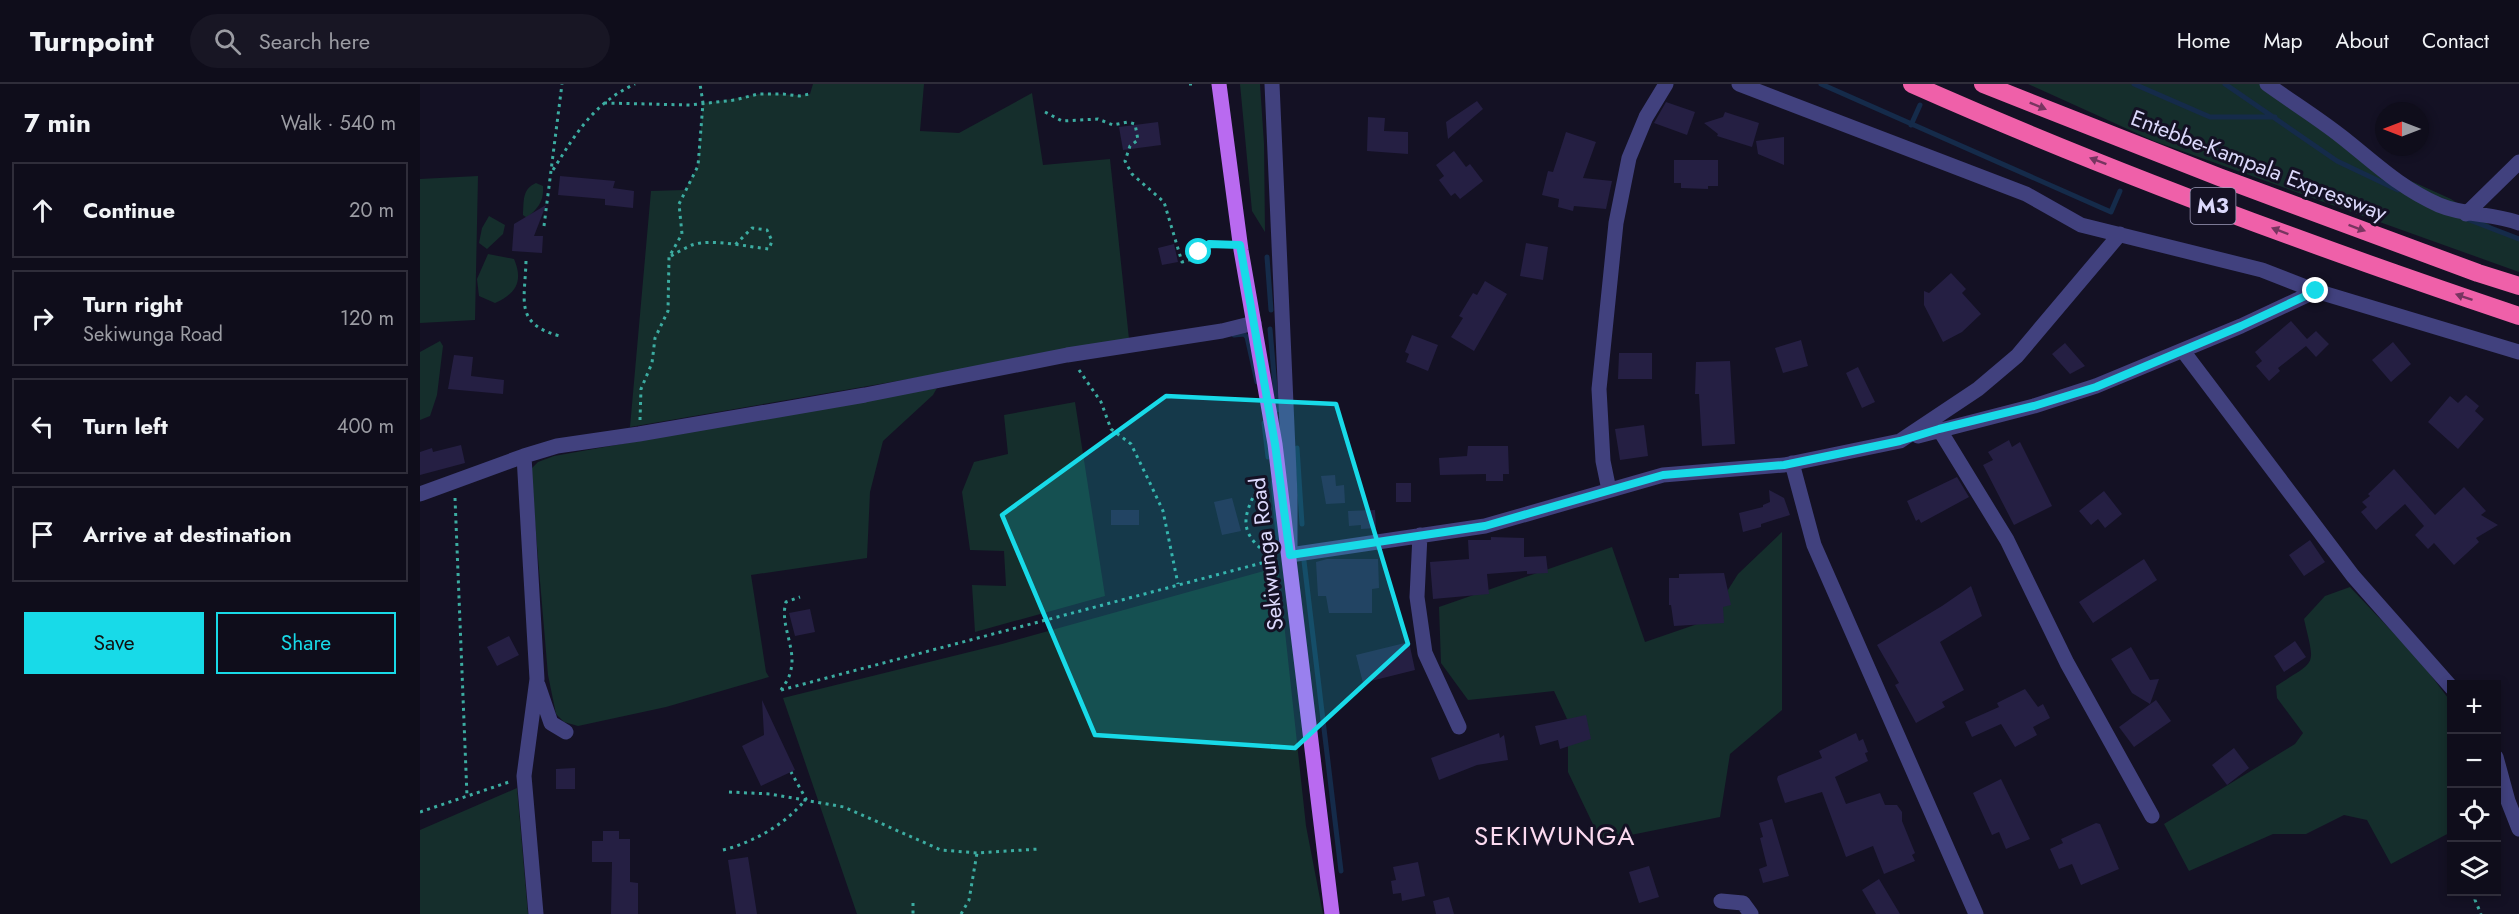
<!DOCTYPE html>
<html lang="en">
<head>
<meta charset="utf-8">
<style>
	:root { --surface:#0f0d1b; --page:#181624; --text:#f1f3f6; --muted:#9b9ca3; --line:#2f2d3a; --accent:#18dae8 }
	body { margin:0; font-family:Jost,sans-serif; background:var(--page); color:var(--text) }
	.controls { position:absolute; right:18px; bottom:18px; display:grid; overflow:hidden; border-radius:0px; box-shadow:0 3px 9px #0003 }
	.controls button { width:54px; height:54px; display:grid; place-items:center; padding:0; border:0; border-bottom:2px solid var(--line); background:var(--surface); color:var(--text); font:30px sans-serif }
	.compass { position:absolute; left:1955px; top:18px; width:54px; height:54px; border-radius:50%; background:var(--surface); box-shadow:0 3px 9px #0003; rotate:270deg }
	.stop { position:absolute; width:18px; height:18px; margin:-14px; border:4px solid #18dae8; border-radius:50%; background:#fff }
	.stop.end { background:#18dae8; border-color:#fff; box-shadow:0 2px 6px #0008 }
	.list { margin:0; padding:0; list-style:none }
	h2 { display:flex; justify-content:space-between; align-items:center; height:78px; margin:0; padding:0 24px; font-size:26px }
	h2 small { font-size:20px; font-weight:400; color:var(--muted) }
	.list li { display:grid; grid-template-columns:39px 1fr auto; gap:18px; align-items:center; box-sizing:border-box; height:96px; margin:0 12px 12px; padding:0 12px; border:2px solid var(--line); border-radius:0px }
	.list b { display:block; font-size:22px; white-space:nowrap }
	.list p { margin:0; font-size:20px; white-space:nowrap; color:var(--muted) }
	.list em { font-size:20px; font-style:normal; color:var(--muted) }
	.actions { display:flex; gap:12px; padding:18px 24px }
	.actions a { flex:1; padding:14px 0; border:2px solid var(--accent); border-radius:0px; text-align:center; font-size:21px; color:var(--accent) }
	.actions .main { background:var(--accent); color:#111 }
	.icon { flex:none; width:33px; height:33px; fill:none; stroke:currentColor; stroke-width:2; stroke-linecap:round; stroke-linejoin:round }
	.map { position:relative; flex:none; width:2099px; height:830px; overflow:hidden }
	header { display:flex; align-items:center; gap:36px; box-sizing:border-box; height:84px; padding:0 30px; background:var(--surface); border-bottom:2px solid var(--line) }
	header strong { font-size:28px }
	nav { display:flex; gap:33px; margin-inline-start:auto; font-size:21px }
	.search { width:420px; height:54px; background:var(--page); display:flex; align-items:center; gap:15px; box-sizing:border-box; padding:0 21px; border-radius:33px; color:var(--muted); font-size:22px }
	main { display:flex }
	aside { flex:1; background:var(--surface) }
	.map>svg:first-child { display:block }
</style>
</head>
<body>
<header>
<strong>Turnpoint</strong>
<div class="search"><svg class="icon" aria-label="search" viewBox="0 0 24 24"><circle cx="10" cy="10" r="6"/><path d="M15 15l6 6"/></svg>Search here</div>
<nav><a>Home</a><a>Map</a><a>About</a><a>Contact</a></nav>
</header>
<main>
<aside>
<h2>7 min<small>Walk · 540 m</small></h2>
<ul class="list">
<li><svg class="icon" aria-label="ahead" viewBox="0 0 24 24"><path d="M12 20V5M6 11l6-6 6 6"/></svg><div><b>Continue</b></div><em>20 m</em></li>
<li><svg class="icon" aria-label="right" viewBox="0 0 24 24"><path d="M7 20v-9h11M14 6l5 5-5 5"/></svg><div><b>Turn right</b><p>Sekiwunga Road</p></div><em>120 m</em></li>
<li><svg class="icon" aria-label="left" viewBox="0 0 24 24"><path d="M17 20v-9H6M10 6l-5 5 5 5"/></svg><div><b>Turn left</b></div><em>400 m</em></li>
<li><svg class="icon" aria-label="arrive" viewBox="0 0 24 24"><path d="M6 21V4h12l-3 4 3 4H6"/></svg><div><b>Arrive at destination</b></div></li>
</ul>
<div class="actions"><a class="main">Save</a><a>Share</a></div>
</aside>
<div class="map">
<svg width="2099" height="830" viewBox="0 0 2099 830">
	<rect width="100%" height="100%" fill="#141124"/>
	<path fill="#152e2c" d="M 393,0 L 504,0 L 500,47 L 539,49 L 612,9 L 623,81 L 690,75 L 709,255 C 543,287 376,314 210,343 L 231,107 L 265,106 L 278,82 L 283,19 C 302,17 320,13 339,10 C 356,8 373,13 390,10 Z
		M 820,0 L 840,0 L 844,60 L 845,148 L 832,127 Z
		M 1608,0 L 1852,0 L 1971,88 L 2031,115 L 2082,149 L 2099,153 L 2099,188 L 1734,57 Z
		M 58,92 L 55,236 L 0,239 L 0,95 Z
		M 116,99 L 123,102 C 124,118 118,124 107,134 L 103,131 C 104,117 102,105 116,99 Z
		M 69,132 L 85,141 L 83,150 L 67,165 L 59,159 L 62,144 Z
		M 68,170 L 94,175 C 104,198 95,210 75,219 L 59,212 L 57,195 Z
		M 20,257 L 23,262 L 17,311 L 10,332 L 0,336 L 0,268 Z
		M 517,304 L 513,311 L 463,357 L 450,408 L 447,474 L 331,491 L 346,588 L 349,593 L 246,623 L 158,642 L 144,638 L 136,630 L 128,591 L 112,403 L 112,384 L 118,378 L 134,372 Z
		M 655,318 L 685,512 L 555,548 L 552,501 L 586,502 L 584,467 L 550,466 L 542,408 L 554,378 L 588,370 L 584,331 Z
		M 1362,448 L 1362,626 L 1310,670 L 1300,733 L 1181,757 L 1148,688 L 1148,637 L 1134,607 L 1048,616 L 1021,579 L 1019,523 L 1192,463 L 1225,558 L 1289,536 L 1318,490 Z
		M 858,483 L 886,742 L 903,830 L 437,830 L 363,614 L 582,560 Z
		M 1930,503 L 2001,578 L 2031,618 L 2031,748 L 1971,780 L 1947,736 L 1924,731 L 1886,750 L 1853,750 L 1769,787 L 1744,740 L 1875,660 L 1883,649 L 1857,614 L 1856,602 C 1898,575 1895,584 1884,535 L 1905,512 Z
		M 97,704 L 108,830 L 0,830 L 0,746 Z"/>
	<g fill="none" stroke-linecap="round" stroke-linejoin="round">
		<path stroke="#152b4a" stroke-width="5" d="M 1401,0 L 1691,128 L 1700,107
			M 1714,0 L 1790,33 L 1855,33
			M 1805,0 L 1917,77 L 1978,106
			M 1491,41 L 1500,21
			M 2047,135 L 2099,155
			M 847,173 L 851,226
			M 850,245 L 857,326
			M 814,251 L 824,250 L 827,253 L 837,298
			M 844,339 L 848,373
			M 877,364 L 882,440
			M 853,398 L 859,463
			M 884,477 L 921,787"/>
	</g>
	<path fill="#251f43" d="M 1057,17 L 1063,25 L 1028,55 L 1026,38 Z
		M 1246,18 L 1275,28 L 1267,51 L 1234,39 Z
		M 1305,28 L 1339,39 L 1332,63 L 1297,52 L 1298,50 L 1284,39 L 1303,33 Z
		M 948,33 L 965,34 L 964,47 L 988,48 L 988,70 L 947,67 Z
		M 738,38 L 741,61 L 703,66 L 699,43 Z
		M 1146,48 L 1176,58 L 1163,94 L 1192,97 L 1186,125 L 1154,122 L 1153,127 L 1138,123 L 1139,115 L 1122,111 L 1128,87 L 1133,88 Z
		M 1364,53 L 1364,81 L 1338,70 L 1336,57 Z
		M 1034,67 L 1046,83 L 1050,80 L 1063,97 L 1040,115 L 1035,109 L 1031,112 L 1019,96 L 1024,92 L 1016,81 Z
		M 1254,76 L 1298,76 L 1298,102 L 1288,102 L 1288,105 L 1261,104 L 1261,99 L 1254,99 Z
		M 140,92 L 195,97 L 193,104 L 214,107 L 213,124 L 185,121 L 185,115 L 138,111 Z
		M 126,121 L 114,152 L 123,152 L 122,169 L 92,167 L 94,140 Z
		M 1106,159 L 1128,163 L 1123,196 L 1100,192 Z
		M 754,160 L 758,178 L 742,181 L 738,164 Z
		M 1531,189 L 1546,205 L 1542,209 L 1561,230 L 1542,248 L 1523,258 L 1504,221 L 1504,207 L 1509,209 Z
		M 1065,197 L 1087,210 L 1054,267 L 1031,253 L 1043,234 L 1039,232 L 1053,209 L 1057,211 Z
		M 1871,237 L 1887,255 L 1896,247 L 1909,260 L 1896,273 L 1886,262 L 1858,284 L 1860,287 L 1849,297 L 1836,282 L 1842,277 L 1835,268 Z
		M 992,251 L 1018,261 L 1008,287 L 986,278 L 989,270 L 985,268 Z
		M 1381,256 L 1388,282 L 1363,289 L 1355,264 Z
		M 1973,258 L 1991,280 L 1971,298 L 1952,276 Z
		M 1645,259 L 1665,282 L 1650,290 L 1632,270 Z
		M 1199,269 L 1232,269 L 1232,295 L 1198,295 Z
		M 34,271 L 53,273 L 51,292 L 84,296 L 83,310 L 28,305 Z
		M 1310,277 L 1315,360 L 1282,362 L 1279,310 L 1275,310 L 1276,278 Z
		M 1438,283 L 1455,318 L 1442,324 L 1426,289 Z
		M 2046,311 L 2059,322 L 2055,327 L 2064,335 L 2038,365 L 2008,338 L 2030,312 L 2038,319 Z
		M 1224,341 L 1228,372 L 1200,376 L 1195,345 Z
		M 1589,356 L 1592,363 L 1600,358 L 1632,422 L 1594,441 L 1563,381 L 1573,376 L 1568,368 Z
		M 41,361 L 45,379 L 0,391 L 0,368 L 12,364 L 13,368 Z
		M 1048,362 L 1088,362 L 1089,390 L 1083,390 L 1083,397 L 1066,397 L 1066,390 L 1020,391 L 1019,374 L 1047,372 Z
		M 1974,385 L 2015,431 L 2044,403 L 2066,427 L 2061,431 L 2078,441 L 2056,454 L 2059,458 L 2034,481 L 2014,459 L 2008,465 L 1995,451 L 2004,442 L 1985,420 L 1956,446 L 1941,428 L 1947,423 L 1942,418 L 1950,412 L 1948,410 Z
		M 915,391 L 916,402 L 924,401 L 925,419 L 906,420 L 901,392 Z
		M 1537,393 L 1549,413 L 1501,439 L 1499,435 L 1496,437 L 1487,417 Z
		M 976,399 L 991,399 L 991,418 L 976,418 Z
		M 1349,406 L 1364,414 L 1370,431 L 1341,440 L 1341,443 L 1323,448 L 1319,429 L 1343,423 L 1343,421 L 1350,418 Z
		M 1684,407 L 1702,430 L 1685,444 L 1678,435 L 1671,441 L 1659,427 Z
		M 812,414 L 821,447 L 802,451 L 794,418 Z
		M 691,426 L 719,426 L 719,441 L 691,441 Z
		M 955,426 L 956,444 L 941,445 L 941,441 L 929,442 L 928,427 Z
		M 1071,453 L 1104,454 L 1104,473 L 1126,472 L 1128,489 L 1107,490 L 1107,487 L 1067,490 L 1069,510 L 1013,515 L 1010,478 L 1049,475 L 1048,456 L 1071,456 Z
		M 1890,456 L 1905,478 L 1884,492 L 1869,471 Z
		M 907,475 L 958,475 L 959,504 L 952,505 L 952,529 L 909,529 L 906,512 L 898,512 L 896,478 Z
		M 1724,475 L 1737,496 L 1673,539 L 1659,518 Z
		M 1304,489 L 1311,521 L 1303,523 L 1304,539 L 1254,542 L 1251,521 L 1249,521 L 1249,494 L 1259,494 L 1259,490 Z
		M 1551,502 L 1562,532 L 1520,558 L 1544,606 L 1522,618 L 1525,623 L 1496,639 L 1475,601 L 1479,599 L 1457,561 L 1522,522 Z
		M 390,525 L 395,548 L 375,552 L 369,529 Z
		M 89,552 L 99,571 L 77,582 L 67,563 Z
		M 1875,557 L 1886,573 L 1864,588 L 1854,572 Z
		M 989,558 L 995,586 L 943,599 L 936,571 Z
		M 1711,563 L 1730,596 L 1739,595 L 1730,620 L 1712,609 L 1691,575 Z
		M 1605,605 L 1618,623 L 1623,620 L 1630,634 L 1613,643 L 1617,651 L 1595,663 L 1581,640 L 1552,653 L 1545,638 L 1579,623 L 1577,619 Z
		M 342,616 L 375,686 L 341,702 L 322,662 L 344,651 Z
		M 1736,616 L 1751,637 L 1714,663 L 1699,643 Z
		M 1166,631 L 1171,655 L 1140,665 L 1138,656 L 1120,661 L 1115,642 Z
		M 1079,649 L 1080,654 L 1084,651 L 1088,676 L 1057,681 L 1019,696 L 1011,674 Z
		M 1436,649 L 1439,657 L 1443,655 L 1448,668 L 1445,669 L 1448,677 L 1415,693 L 1426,720 L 1460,709 L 1465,721 L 1477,721 L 1482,728 L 1482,737 L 1495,769 L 1492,771 L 1495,777 L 1464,790 L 1453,762 L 1426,773 L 1402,708 L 1365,719 L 1357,695 L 1358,692 L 1402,674 L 1399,667 Z
		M 1814,664 L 1829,684 L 1807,701 L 1792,681 Z
		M 155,684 L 155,705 L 136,705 L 136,685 Z
		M 1581,695 L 1610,755 L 1586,765 L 1579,748 L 1572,751 L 1553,709 Z
		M 1352,735 L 1369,792 L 1343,799 L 1339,785 L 1347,782 L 1340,754 L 1343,753 L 1339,739 Z
		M 1676,739 L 1680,740 L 1699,785 L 1661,801 L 1652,780 L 1639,785 L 1630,765 L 1643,759 L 1641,755 Z
		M 183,747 L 199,747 L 199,755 L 210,755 L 210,798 L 218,799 L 218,830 L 191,830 L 192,778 L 172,778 L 172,757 L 183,757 Z
		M 328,773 L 337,830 L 316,830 L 308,776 Z
		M 998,778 L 1005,812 L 982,817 L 981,809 L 973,810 L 971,797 L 976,796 L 973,783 Z
		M 1229,782 L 1239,813 L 1219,819 L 1209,788 Z
		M 1459,795 L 1480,830 L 1456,830 L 1442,806 Z
		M 1029,813 L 1034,830 L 1016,830 L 1013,817 Z"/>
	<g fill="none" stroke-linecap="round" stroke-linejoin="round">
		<path stroke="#3caca1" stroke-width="3" stroke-dasharray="3 4.5" stroke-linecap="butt" d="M 769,0 L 774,0
			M 184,19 L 270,21 L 315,16 L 338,10 L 363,10 L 379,12 L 390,10
			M 625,28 L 642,37 L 678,35 L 693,41 L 708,38 L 715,40 L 718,56 L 710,62 L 705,77 L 712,90 L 744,118 L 762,178 L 769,176 L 789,160 L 805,161
			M 133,86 C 156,49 174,19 215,0
			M 124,142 L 142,0
			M 251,172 C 258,168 265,164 272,161 C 291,154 328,163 349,165 L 352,157 L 347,146 L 332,144 L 315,161
			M 106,177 C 105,217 94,240 140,252
			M 659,286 L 681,318 L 691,345 L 711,360 L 729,397 L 743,427 L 758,500
			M 220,336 L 221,305 L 232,279 L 235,254 L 248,227 L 249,173 L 262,150 L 259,120 L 278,82 L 283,19 L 280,0
			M 843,394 C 825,428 813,447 851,472
			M 35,414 L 47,712
			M 361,606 L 853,476
			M 361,606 C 364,601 369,595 370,589 C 378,566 359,541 366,518 L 380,513
			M 309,708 L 350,710 L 424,723 L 521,766 L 557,769 L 619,765
			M 0,728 L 89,698
			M 303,766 C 334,758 366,740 386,715 L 371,688
			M 2056,808 L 2055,816 L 2061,830
			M 493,819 L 493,830
			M 541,830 L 549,816 L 557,769"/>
		<path stroke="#41417e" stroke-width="15" d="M 852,0 L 870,411 L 870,471 L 1065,442 L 1243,391 L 1364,381 L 1480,357 L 1558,305 L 1597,272 L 1700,150
			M 1319,0 L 1606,110 L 1661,141 L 1842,186 L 1896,207 L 2099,268
			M 1847,0 C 1872,18 1898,34 1922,53 C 1955,79 1980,104 2019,121 C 2045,132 2073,129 2099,139
			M 2046,130 L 2099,78
			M 1763,267 L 1933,492 L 2032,604
			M 1519,345 L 1587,456 L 1647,579 L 1732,732
			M 1498,352 L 1614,322 L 1676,302 L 1821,242 L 1896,207
			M 1372,379 L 1394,461 L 1556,830
			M 1189,406 L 1183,377 L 1179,305 L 1196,139 L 1209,74 L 1226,33 L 1246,0
			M 0,410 L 104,372
			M 1000,451 L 997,513 L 1005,569 L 1039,643
			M 118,601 L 131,639 L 146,648
			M 2076,673 L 2088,717 L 2099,745
			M 1301,817 L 1323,819 L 1331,830
			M 116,830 L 104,692 L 117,595 L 104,372 L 137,362 L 219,350 L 445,311 L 647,271 L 802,247 L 834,239"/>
		<path stroke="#b96af0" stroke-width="15" d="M 799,0 L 821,166 L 855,360 L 912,830"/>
		<path stroke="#ef60a9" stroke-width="18" d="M 1492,0 C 1690,88 1894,163 2099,232
			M 1563,0 L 1799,93 L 2058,189 L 2099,202"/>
	</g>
	<defs><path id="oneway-solid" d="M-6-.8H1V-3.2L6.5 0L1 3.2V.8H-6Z" transform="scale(1.5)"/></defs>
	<g fill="#773560">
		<use href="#oneway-solid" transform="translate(1618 22) rotate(22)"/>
		<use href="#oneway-solid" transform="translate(1678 77) rotate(-159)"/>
		<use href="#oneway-solid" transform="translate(1937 144) rotate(20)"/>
		<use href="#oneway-solid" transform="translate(1860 147) rotate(-159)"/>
		<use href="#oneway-solid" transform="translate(2044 213) rotate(-161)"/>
	</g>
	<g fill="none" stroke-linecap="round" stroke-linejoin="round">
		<path stroke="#18dae8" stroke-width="8" d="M 779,168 L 789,160 L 820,161 L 855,360 L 870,471 L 1065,442 L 1243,391 L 1364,381 L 1480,357 L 1519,345 L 1614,322 L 1676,303 L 1821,242 L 1896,207"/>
	</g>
	<path fill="#18dae8" fill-opacity="0.2" stroke="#18dae8" stroke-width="4.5" stroke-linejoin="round" d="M 746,312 L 916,320 L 988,560 L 875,664 L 675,651 L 582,431 Z"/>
	<g text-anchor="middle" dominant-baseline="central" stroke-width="6" stroke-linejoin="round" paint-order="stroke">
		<rect fill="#141124" stroke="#9f9cba" stroke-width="1.5" x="1770.5" y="104" width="45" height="36" rx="4.5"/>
		<g font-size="21" font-weight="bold" fill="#dbd8fb">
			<text x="1793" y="122">M3</text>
		</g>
		<g font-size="22" fill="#dbd8fb" stroke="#141124">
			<text transform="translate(1839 81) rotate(21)">Entebbe-Kampala Expressway</text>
			<text transform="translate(846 470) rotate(-97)">Sekiwunga Road</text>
		</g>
		<g font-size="26" letter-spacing="1.5" fill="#fbdaf0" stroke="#141124">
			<text x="1135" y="752">SEKIWUNGA</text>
		</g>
	</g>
</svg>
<div class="controls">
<button>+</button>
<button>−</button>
<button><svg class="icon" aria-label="locate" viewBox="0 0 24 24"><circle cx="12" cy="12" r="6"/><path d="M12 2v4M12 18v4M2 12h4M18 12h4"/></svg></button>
<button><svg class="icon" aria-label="layers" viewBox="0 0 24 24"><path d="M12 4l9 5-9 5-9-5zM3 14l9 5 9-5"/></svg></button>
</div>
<svg class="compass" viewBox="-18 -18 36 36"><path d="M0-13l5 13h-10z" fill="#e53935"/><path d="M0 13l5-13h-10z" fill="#9b9ca3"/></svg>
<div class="stop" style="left:779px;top:168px"></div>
<div class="stop end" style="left:1896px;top:207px"></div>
</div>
</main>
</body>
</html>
